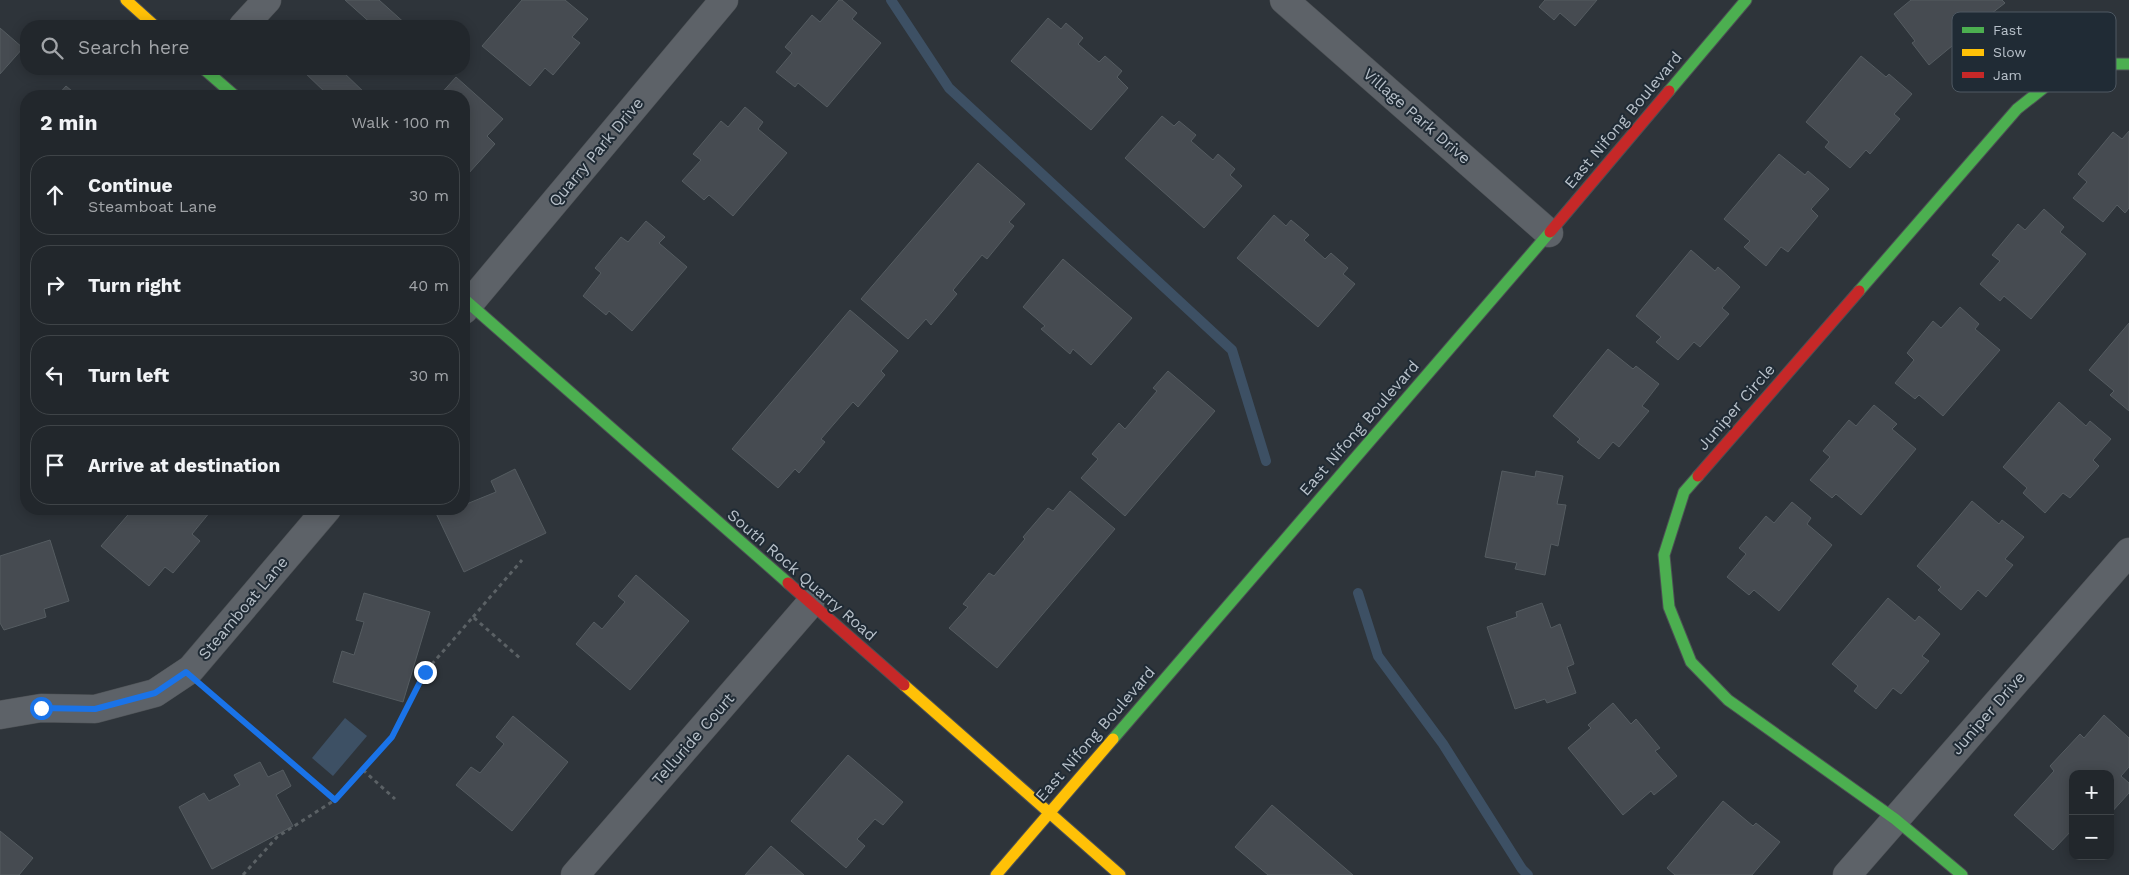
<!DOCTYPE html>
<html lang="en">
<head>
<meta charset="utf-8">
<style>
	:root { --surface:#22272c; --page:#2a2f34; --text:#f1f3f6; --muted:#a2a5a9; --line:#3f4448 }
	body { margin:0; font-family:"Work Sans",sans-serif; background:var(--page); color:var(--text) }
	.controls { position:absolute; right:15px; bottom:15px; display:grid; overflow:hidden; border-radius:10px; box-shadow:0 2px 12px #0003 }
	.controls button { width:45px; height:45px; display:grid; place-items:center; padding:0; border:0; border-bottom:1px solid var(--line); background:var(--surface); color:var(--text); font:25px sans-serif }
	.stop { position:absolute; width:15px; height:15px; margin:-11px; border:4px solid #1a73e8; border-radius:50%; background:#fff }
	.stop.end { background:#1a73e8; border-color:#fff; box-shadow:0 1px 5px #0008 }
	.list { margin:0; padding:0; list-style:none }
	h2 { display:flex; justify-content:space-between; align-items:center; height:65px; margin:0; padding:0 20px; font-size:21px }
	h2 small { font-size:16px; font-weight:400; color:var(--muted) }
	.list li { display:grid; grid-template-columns:32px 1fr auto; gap:15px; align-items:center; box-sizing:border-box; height:80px; margin:0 10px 10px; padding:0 10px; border:1px solid var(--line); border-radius:20px }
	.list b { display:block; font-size:19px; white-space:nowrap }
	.list p { margin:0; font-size:16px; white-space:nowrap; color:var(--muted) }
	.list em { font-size:16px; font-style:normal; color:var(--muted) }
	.icon { flex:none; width:28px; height:28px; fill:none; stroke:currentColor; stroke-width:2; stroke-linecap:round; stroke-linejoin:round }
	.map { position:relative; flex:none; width:2129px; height:875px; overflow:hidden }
	.search { position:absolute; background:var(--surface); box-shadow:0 2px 12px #0003; left:20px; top:20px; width:450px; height:55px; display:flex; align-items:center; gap:12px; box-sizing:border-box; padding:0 18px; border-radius:20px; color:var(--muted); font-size:19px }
	.panel { position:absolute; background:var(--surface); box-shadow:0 2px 12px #0003; left:20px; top:90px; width:450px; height:425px; border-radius:20px }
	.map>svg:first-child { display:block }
</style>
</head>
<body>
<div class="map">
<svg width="2129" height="875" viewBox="0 0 2129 875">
	<rect width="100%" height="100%" fill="#2e343a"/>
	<path fill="#3d5064" d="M 345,718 L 367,736 L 333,776 L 312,758 Z"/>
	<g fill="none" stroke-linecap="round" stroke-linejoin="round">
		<path stroke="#3d5064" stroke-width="10" d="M 891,0 L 949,88 L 1232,350 L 1266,461
			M 1358,593 L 1378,656 L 1443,744 L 1522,869 L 1528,875"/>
	</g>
	<path fill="#464b51" stroke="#555c61" d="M 345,0 L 379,0 L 408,26 L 374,26 Z
		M 522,0 L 565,0 L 588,19 L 572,37 L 580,43 L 553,75 L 545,68 L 530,86 L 482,46 Z
		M 839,0 L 842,0 L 857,13 L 852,19 L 881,43 L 827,107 L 798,83 L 795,87 L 776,72 L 792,53 L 785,47 L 812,15 L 820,22 Z
		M 1545,0 L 1597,0 L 1575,26 L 1560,13 L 1554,20 L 1539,7 Z
		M 1911,0 L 2002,0 L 2005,3 L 1983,20 L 1989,27 L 1957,52 L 1952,46 L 1929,65 L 1912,43 L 1915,41 L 1894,14 Z
		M 1048,18 L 1061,29 L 1066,23 L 1083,38 L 1078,44 L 1099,62 L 1105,56 L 1122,71 L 1117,77 L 1128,88 L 1091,130 L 1011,61 Z
		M 0,28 L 23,48 L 0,74 Z
		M 1861,56 L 1886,77 L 1889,74 L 1912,94 L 1894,114 L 1900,119 L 1870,154 L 1866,150 L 1850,168 L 1825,147 L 1829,142 L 1806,122 Z
		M 301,69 L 340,69 L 368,96 L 329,96 Z
		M 456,77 L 503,119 L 487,136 L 495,144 L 468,174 L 464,170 L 464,96 L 439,96 Z
		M 66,86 L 78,96 L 57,96 Z
		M 745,107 L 763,122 L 758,129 L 787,153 L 733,216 L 709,195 L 704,200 L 682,181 L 701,160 L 693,154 L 721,121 L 728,127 Z
		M 1162,116 L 1174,126 L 1179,121 L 1196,135 L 1191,141 L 1213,160 L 1218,154 L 1235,169 L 1230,175 L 1242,186 L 1204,228 L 1125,158 Z
		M 2129,131 L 2129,208 L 2125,213 L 2117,205 L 2103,222 L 2073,198 L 2087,182 L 2078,174 L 2113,132 L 2122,139 Z
		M 1779,154 L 1805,175 L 1808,171 L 1829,189 L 1811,209 L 1818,216 L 1788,252 L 1781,247 L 1766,266 L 1744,247 L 1750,241 L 1724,219 Z
		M 978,163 L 1025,204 L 1009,222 L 1014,226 L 987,259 L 982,255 L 953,290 L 957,294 L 931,325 L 926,319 L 908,339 L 861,299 Z
		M 2044,209 L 2064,227 L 2060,232 L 2086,254 L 2031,319 L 2004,296 L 2000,301 L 1980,284 L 2000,261 L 1992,255 L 2018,224 L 2025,230 Z
		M 1274,215 L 1286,226 L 1291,220 L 1309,235 L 1304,240 L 1325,259 L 1331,253 L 1348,268 L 1343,274 L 1355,284 L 1318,327 L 1237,258 Z
		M 646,221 L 665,237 L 659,243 L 687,267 L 632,331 L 609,311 L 606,315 L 583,296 L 601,273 L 595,268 L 621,237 L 628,242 Z
		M 1691,250 L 1715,271 L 1718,267 L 1740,287 L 1722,308 L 1729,314 L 1700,347 L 1694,342 L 1678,360 L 1656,342 L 1661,337 L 1636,316 Z
		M 1063,259 L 1132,318 L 1091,365 L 1073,349 L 1070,354 L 1041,329 L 1045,326 L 1023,307 Z
		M 1960,307 L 1979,324 L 1975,329 L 2000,350 L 1943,416 L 1919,395 L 1915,399 L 1895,383 L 1914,360 L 1907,353 L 1933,321 L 1941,328 Z
		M 850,310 L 898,351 L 881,371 L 885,375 L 858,407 L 853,402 L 821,439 L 825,442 L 799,473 L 795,469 L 778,488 L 732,449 Z
		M 2129,323 L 2129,411 L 2110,395 L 2114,391 L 2089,370 Z
		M 1608,349 L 1633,369 L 1636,366 L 1659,384 L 1642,406 L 1649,411 L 1619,447 L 1613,442 L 1599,459 L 1577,442 L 1580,439 L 1553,416 Z
		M 1168,371 L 1215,411 L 1125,516 L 1081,478 L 1098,459 L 1092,454 L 1119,423 L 1125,429 L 1157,391 L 1153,388 Z
		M 2059,402 L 2086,426 L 2090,421 L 2111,439 L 2093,460 L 2099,466 L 2070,498 L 2063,493 L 2045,513 L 2023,493 L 2027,488 L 2003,467 Z
		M 1874,405 L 1897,424 L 1892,429 L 1916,449 L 1861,515 L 1836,494 L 1832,498 L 1810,480 L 1830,457 L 1823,451 L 1849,420 L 1856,426 Z
		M 515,469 L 546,533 L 464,572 L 434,509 L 464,509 L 464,505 L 496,492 L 491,481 Z
		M 1502,471 L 1535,477 L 1536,471 L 1563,476 L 1557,504 L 1566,505 L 1558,546 L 1551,544 L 1545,575 L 1515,569 L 1517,563 L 1485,557 Z
		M 1070,491 L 1115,529 L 997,668 L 949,628 L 968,607 L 963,604 L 989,573 L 994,576 L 1025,539 L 1023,537 L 1048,508 L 1053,511 Z
		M 1972,501 L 1999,524 L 2002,520 L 2024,537 L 2005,559 L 2013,565 L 1986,597 L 1978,590 L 1961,610 L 1938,590 L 1941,587 L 1917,566 Z
		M 1792,502 L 1811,518 L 1807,524 L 1832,545 L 1779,611 L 1754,590 L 1749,595 L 1727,577 L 1746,554 L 1739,548 L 1766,516 L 1774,523 Z
		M 133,509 L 206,509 L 210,512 L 192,534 L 200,541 L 173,573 L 165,567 L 149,586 L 101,546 Z
		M 50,540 L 69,601 L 44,609 L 46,617 L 4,630 L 0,623 L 0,556 Z
		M 636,575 L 689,621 L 630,690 L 576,644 L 594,622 L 602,629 L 625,602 L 618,596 Z
		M 364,593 L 430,612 L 403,702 L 333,682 L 342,651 L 354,655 L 364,622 L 356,620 Z
		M 1888,598 L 1915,621 L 1919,616 L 1940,634 L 1922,656 L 1929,661 L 1901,694 L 1893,688 L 1876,709 L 1854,691 L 1858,686 L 1832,664 Z
		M 1542,603 L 1551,628 L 1560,624 L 1574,664 L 1567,667 L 1576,693 L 1547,703 L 1545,699 L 1515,709 L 1487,627 L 1517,617 L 1516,612 Z
		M 1613,703 L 1631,724 L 1636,719 L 1660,748 L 1655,751 L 1677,776 L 1654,795 L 1651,791 L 1623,815 L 1568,748 L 1591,728 L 1588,725 Z
		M 2104,715 L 2129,738 L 2129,767 L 2121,776 L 2129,783 L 2129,793 L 2110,814 L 2110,774 L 2073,774 L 2073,829 L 2053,850 L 2014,815 L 2054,771 L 2050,766 L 2080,734 L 2084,738 Z
		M 513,716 L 568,762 L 512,831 L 456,785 L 471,767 L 480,773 L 504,744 L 496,737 Z
		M 848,755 L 903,802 L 883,825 L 875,819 L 857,839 L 865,846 L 846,868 L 791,821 Z
		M 260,762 L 268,777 L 283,770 L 291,786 L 276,795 L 293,826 L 212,869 L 179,807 L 204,793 L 209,801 L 240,785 L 234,775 Z
		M 1723,801 L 1753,826 L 1756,823 L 1780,842 L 1752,875 L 1675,875 L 1667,868 Z
		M 1272,805 L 1353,875 L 1268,875 L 1235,847 Z
		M 0,831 L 33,858 L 19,875 L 0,875 Z
		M 771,846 L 804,875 L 745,875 Z"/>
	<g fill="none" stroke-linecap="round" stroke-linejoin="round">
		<g stroke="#4c5054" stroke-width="29">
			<path id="street" d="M 1284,0 L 1549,233
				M 243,26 L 267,0
				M 464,310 L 724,0
				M 0,715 L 41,708 L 95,709 L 155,693 L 191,669 L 327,509
				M 575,875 L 810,604
				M 1847,875 L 2129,552"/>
		</g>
		<g stroke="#4c5054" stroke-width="13">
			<path id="fast" d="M 204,69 L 235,96
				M 1669,91 L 1746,0
				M 1859,291 L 2017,109 L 2055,79 L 2113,64 L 2129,64
				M 464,299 L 788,583
				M 1698,476 L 1684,492 L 1664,555 L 1669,607 L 1691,662 L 1728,700 L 1895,819 L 1962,875
				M 1113,739 L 1550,232"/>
		</g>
		<g stroke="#4c5054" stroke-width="13">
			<path id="slow" d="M 126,0 L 155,26
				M 904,685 L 1120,875
				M 996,875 L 1113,739"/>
		</g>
		<g stroke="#4c5054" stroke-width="13">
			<path id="jam" d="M 1550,232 L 1669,91
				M 1698,476 L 1859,291
				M 788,583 L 904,685"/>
		</g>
		<path stroke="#5b6165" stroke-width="3" stroke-dasharray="4 4" stroke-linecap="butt" d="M 473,617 L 522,560
			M 210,693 L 335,800
			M 363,770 L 395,799
			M 243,875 L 277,837 L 338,798 L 363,770 L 392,737 L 425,672 L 473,617 L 521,659"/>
		<use href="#street" stroke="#5d6268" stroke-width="28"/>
		<use href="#fast" stroke="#4caf50" stroke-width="11"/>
		<use href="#slow" stroke="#ffc107" stroke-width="11"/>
		<use href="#jam" stroke="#c62828" stroke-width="11"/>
	</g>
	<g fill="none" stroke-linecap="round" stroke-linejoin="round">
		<path stroke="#1a73e8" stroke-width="6" d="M 41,708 L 95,709 L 155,693 L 186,672 L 335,800 L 392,737 L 425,672"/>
	</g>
	<g text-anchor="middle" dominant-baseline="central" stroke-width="4" stroke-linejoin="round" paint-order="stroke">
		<g font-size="16" fill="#b8c1ca" stroke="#202b35">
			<text transform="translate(1417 116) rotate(41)">Village Park Drive</text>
			<text transform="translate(1623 120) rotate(-50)">East Nifong Boulevard</text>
			<text transform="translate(596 152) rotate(-50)">Quarry Park Drive</text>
			<text transform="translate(1736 407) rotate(-49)">Juniper Circle</text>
			<text transform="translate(1359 428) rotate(-49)">East Nifong Boulevard</text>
			<text transform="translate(802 575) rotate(41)">South Rock Quarry Road</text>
			<text transform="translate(243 608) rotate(-50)">Steamboat Lane</text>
			<text transform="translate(1988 713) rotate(-49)">Juniper Drive</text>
			<text transform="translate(1095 734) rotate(-49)">East Nifong Boulevard</text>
			<text transform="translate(693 739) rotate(-49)">Telluride Court</text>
		</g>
	</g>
	<rect x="1952" y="12" width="164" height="80" rx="8" fill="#202b35" stroke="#4e5862" stroke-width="1"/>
	<rect x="1962" y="27" width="22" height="6" fill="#4caf50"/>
	<rect x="1962" y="49" width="22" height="7" fill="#ffc107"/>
	<rect x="1962" y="72" width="22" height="6" fill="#c62828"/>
	<g font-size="14" fill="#b8c1ca">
		<text x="1993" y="35">Fast</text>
		<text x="1993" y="57">Slow</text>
		<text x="1993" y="80">Jam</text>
	</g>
</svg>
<div class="controls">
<button>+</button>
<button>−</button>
</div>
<div class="stop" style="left:41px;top:708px"></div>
<div class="stop end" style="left:425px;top:672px"></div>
<div class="search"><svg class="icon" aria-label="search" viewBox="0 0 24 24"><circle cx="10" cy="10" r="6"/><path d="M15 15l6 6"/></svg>Search here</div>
<section class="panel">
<h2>2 min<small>Walk · 100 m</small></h2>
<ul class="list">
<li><svg class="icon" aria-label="ahead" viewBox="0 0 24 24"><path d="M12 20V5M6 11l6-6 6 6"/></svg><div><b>Continue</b><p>Steamboat Lane</p></div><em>30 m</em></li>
<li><svg class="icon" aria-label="right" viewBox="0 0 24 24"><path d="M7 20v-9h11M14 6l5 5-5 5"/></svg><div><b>Turn right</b></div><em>40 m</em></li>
<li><svg class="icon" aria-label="left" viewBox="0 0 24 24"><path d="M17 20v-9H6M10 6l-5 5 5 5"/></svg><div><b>Turn left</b></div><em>30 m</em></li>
<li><svg class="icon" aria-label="arrive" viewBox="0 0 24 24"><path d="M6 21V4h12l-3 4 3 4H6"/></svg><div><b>Arrive at destination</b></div></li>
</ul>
</section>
</div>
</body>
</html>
